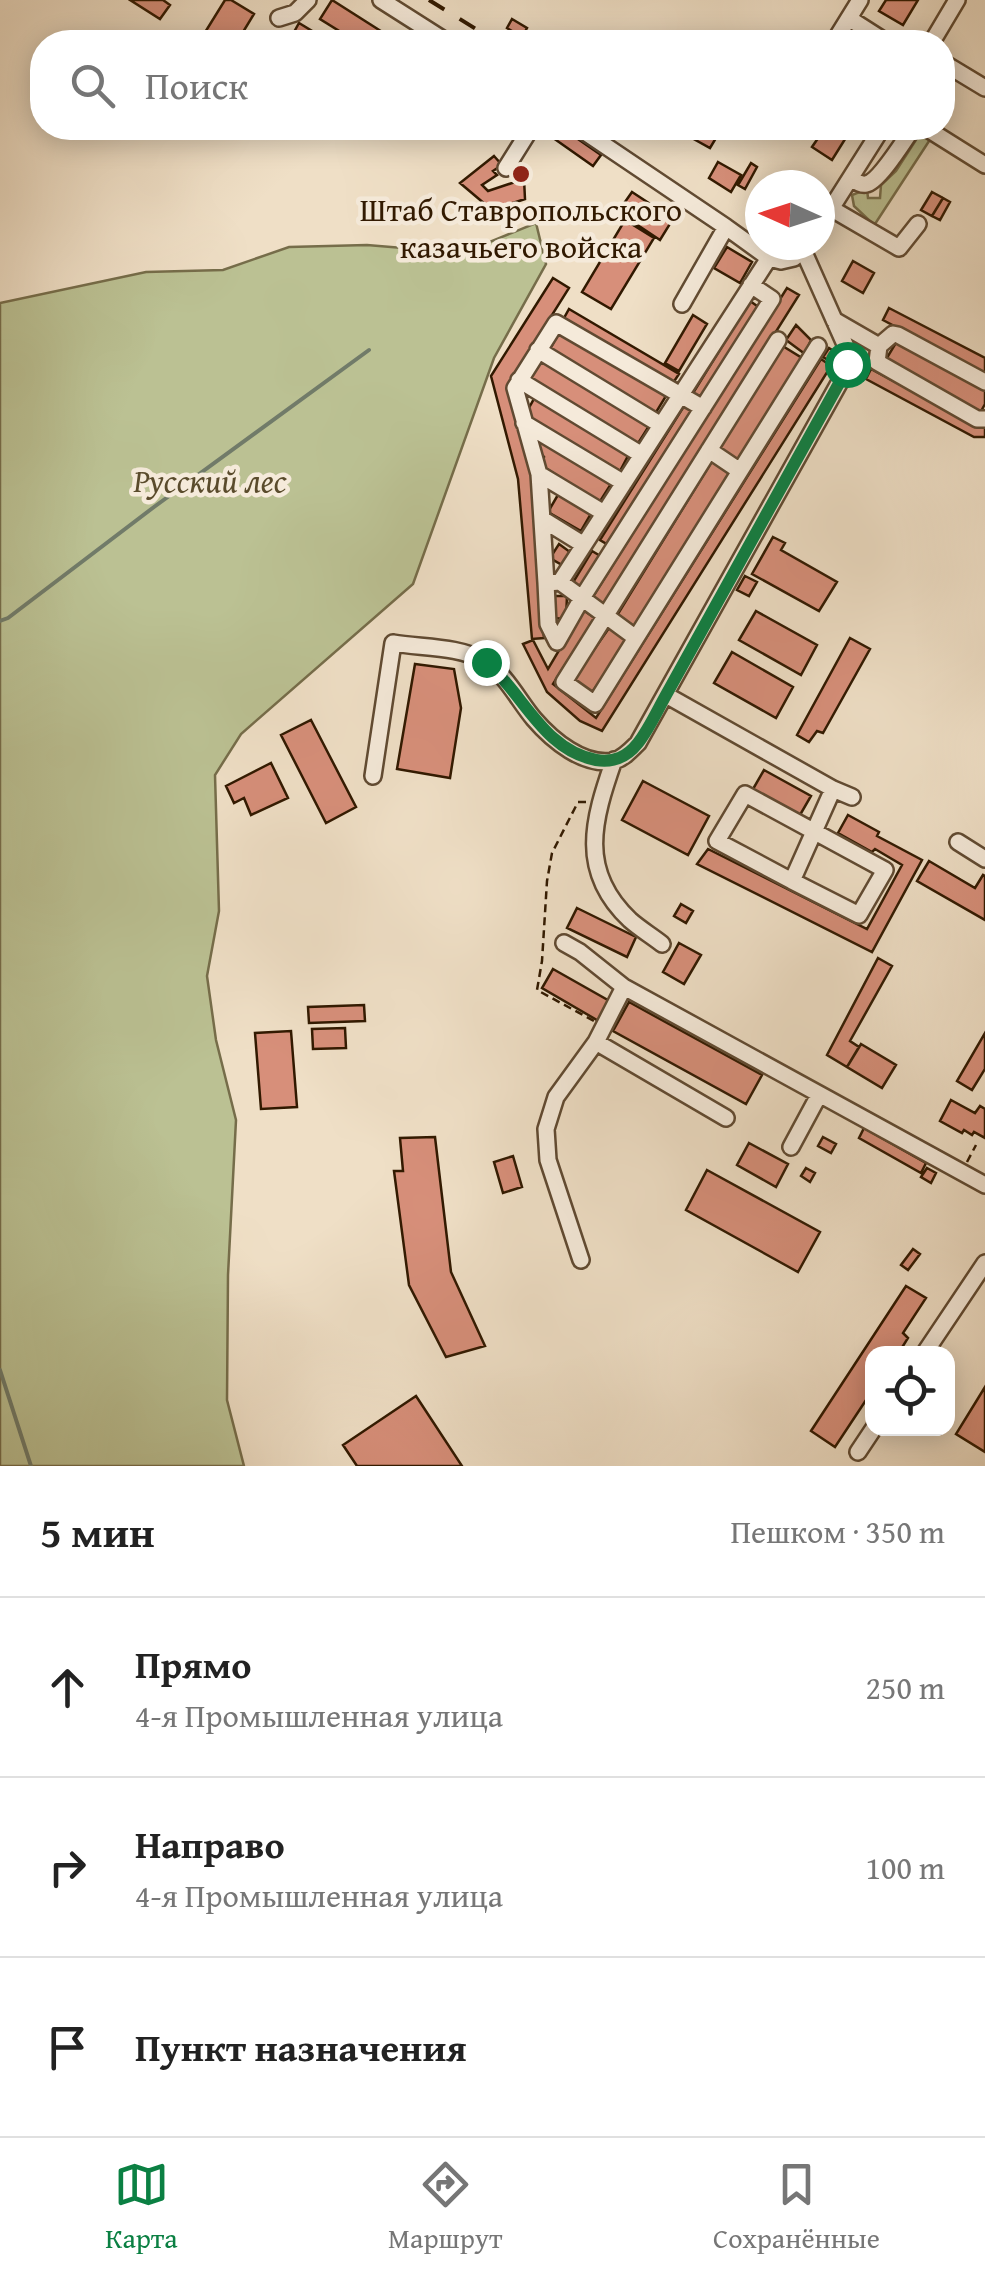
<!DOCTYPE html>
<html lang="ru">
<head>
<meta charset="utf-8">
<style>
	:root { --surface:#fff; --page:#f6f6f6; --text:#222; --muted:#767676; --line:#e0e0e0; --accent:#0b8043 }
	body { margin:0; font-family:"Gentium Book Plus",serif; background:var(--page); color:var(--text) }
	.controls { position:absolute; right:30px; bottom:30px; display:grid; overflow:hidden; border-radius:20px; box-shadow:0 5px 25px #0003 }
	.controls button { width:90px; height:90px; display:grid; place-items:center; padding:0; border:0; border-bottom:2px solid var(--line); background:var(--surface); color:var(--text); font:50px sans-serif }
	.compass { position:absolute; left:745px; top:170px; width:90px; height:90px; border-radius:50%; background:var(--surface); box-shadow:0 5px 25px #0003; rotate:273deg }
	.stop { position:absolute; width:30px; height:30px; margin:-22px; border:8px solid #0b8043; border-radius:50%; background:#fff }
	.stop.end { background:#0b8043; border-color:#fff; box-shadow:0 2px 10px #0008 }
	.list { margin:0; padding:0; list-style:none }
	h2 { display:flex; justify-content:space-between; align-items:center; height:130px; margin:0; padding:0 40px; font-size:42px }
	h2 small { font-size:32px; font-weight:400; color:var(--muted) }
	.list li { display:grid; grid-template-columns:65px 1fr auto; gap:30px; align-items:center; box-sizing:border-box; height:180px; padding:0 40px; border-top:2px solid var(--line) }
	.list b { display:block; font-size:38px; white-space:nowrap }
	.list p { margin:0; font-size:32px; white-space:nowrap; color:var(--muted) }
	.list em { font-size:32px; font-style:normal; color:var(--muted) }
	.icon { flex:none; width:55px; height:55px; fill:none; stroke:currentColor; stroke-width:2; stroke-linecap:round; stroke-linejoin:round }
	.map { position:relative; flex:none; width:985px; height:1466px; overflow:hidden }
	.search { position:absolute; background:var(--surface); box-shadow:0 5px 25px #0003; left:30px; right:30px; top:30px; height:110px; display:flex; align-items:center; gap:25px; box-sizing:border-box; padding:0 35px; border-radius:40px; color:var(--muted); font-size:38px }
	.sheet { height:670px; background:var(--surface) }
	nav { display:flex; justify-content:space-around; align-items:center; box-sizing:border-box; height:140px; border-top:2px solid var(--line); background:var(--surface); font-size:28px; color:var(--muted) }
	nav a { display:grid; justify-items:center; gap:5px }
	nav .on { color:var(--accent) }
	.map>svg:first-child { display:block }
</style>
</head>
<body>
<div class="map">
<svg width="985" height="1466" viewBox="0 0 985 1466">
	<rect width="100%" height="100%" fill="#efdfc6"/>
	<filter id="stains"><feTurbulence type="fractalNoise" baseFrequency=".002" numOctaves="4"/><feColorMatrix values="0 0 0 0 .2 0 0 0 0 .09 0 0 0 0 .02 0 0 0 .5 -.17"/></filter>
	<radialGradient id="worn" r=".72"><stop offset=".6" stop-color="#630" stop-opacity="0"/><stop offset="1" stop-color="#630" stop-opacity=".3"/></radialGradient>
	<path fill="#bbc193" stroke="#766d4a" stroke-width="2.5" d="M 921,132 L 933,135 L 875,224 L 872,223 L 854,206 L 852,195 L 867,189 L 868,198 L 880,198 L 881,185 L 896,171 Z
		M 536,223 L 546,264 L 494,358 L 413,584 L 241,734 L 215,775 L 219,911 L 207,976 L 216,1040 L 236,1120 L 228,1275 L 227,1400 L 244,1466 L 0,1466 L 0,303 L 146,272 L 223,270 L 289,247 L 367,245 L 463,253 Z"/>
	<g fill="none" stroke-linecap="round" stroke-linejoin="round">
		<path stroke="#717b69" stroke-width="4" d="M 0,621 L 8,618 L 154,507 L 369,350
			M 0,1370 L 31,1466"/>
	</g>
	<path fill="#d78f7a" stroke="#311900" stroke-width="2.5" d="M 130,0 L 163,0 L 170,5 L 160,19 Z
		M 225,0 L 231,0 L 254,14 L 237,42 L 199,42 Z
		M 332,0 L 398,42 L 357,42 L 320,19 Z
		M 886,0 L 918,0 L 903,25 L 879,11 Z
		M 512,19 L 527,28 L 522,37 L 507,28 Z
		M 299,23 L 312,31 L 306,40 L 294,32 Z
		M 539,128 L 562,128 L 601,155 L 593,166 Z
		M 674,128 L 722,128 L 710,148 Z
		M 825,128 L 852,128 L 832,160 L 812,147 Z
		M 494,156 L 502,165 L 493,171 L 497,175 L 482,185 L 488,191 L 524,179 L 525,199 L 492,210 L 460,183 Z
		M 718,162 L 741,175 L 731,192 L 709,178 Z
		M 751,163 L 757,167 L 745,189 L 738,185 Z
		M 521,169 L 524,177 L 514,181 L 511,173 Z
		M 632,192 L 673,219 L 660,240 L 618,212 Z
		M 932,192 L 943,198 L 932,216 L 921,210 Z
		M 943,198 L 950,202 L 940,220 L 932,216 Z
		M 625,220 L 654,238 L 611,309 L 582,292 Z
		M 727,247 L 752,262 L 740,283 L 714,268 Z
		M 853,261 L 874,273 L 863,293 L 842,281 Z
		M 553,278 L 569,288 L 508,385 L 532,475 L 544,638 L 532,639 L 518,479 L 491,376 Z
		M 787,288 L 799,295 L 604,605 L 592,598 Z
		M 750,301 L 760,308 L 704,399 L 693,393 Z
		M 889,308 L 985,358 L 985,374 L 883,320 Z
		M 569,309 L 679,374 L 673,383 L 564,318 Z
		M 693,315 L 707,324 L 679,371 L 665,363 Z
		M 796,325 L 811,340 L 805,354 L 786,340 Z
		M 560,331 L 666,396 L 655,414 L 550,349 Z
		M 897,341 L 985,390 L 985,404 L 980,413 L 885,361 Z
		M 781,345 L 802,358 L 737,461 L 717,449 Z
		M 829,348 L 840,355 L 835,364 L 823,357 Z
		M 539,359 L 649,426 L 637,445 L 528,378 Z
		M 821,359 L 831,366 L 602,731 L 580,721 L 547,692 L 523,644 L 533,640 L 548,669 L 583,610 L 595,618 L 553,684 L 596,718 Z
		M 861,363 L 869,367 L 863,380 L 855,376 Z
		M 871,369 L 979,427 L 985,427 L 985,437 L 974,437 L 866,379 Z
		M 535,397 L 630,452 L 620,471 L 525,415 Z
		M 684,406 L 694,412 L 610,546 L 600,540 Z
		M 543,440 L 611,484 L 599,503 L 541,465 L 544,457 L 537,449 Z
		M 712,461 L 731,473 L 635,629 L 616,617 Z
		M 559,493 L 592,512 L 581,531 L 548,512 Z
		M 773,537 L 785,543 L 781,550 L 837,582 L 819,611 L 752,574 Z
		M 559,544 L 570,552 L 562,565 L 550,558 Z
		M 592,551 L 602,557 L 582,590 L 572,584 Z
		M 745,576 L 757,582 L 749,596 L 737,590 Z
		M 554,596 L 567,596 L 566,619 L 553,618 Z
		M 756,611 L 817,645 L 801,675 L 739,640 Z
		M 609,628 L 628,641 L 591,694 L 572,681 Z
		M 850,638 L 870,649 L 823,733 L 817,731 L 809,742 L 797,735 Z
		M 732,652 L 793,687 L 776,718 L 714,683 Z
		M 415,664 L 454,669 L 461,708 L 450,778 L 397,769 Z
		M 311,720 L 356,807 L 326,823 L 281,735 Z
		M 271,763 L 288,798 L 251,815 L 244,798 L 234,803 L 226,786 Z
		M 764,770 L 811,796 L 800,815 L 753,789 Z
		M 643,781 L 709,816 L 688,855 L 622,820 Z
		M 848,815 L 879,832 L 877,836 L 922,860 L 872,952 L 697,864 L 708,849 L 867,929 L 902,865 L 875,849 L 872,852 L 838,833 Z
		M 929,861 L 975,888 L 983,875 L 985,876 L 985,920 L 917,881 Z
		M 681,904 L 693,911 L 686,923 L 674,916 Z
		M 577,908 L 636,937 L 627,957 L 567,928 Z
		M 679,943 L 701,955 L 684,984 L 663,972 Z
		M 878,958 L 892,966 L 850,1041 L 859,1047 L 847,1067 L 827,1055 Z
		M 553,969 L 613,1003 L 602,1023 L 542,988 Z
		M 629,1002 L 762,1075 L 746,1104 L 613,1031 Z
		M 364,1005 L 365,1021 L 309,1023 L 308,1007 Z
		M 345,1028 L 346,1048 L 313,1049 L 312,1029 Z
		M 291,1031 L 297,1107 L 261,1109 L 255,1033 Z
		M 985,1033 L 985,1069 L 972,1090 L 957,1081 Z
		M 861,1044 L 896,1065 L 882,1088 L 847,1067 Z
		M 951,1100 L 975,1113 L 980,1106 L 985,1109 L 985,1138 L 974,1132 L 972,1135 L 964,1130 L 962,1133 L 940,1121 Z
		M 864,1128 L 926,1163 L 921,1173 L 859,1138 Z
		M 435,1137 L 451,1272 L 485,1346 L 446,1357 L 409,1285 L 394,1171 L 403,1171 L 400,1138 Z
		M 823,1137 L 836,1144 L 831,1153 L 818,1146 Z
		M 749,1143 L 788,1164 L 776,1187 L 737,1165 Z
		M 513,1156 L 522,1187 L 503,1193 L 494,1162 Z
		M 806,1168 L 815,1173 L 810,1182 L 801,1176 Z
		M 927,1168 L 936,1173 L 931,1183 L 921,1177 Z
		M 707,1170 L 820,1232 L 798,1272 L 686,1210 Z
		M 913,1249 L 920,1254 L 908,1270 L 901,1265 Z
		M 906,1286 L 926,1298 L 903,1333 L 908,1338 L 898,1354 L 872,1354 L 872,1391 L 835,1447 L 811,1431 Z
		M 985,1387 L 985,1452 L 956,1434 Z
		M 416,1396 L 462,1466 L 357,1466 L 343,1445 Z"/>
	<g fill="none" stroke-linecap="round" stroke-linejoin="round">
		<g stroke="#604a32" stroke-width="20">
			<path id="minor" d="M 381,0 L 447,42
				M 279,18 L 295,13 L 308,0
				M 850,19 L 886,42
				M 834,42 L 860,0
				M 932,42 L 957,0
				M 942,62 L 985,88
				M 579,128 L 726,227 L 769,258 L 781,261 L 794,258 L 807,245
				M 926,128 L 985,165
				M 506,168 L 531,128
				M 851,178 C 856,181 860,185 866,184 C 879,182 905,139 913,128
				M 832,209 L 899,248 L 918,224
				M 820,226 L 882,128
				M 769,258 L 560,582 L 636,638 L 818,346
				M 682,304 L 726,227
				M 834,320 L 879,346
				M 538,350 L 661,425
				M 519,380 L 642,455
				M 985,382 L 898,335 L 893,334 L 879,346 L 877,362 L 977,419 L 985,419
				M 524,423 L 624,483
				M 709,450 L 740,471
				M 539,474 L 604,513
				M 542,519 L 584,545
				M 560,582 L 546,583 L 548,624 L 557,642 L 582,598 L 772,299 L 751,285
				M 546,583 L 539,474 L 515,388 L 556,323 L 703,408
				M 636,638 L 595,704 L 564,682 L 778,340
				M 666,695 L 833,789 L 852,797
				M 614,760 C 593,820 578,871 630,920 C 640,929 652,936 662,944
				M 373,776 L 393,643 C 422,648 459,646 484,661 C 506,674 518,700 534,719 C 552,740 584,767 614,761 C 624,758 631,750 638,743 L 842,378 L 847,364 L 848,351 L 803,250
				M 958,842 L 985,859
				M 792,881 L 717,841 L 745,794 L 885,870 L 859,915 L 792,881 L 833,789
				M 564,943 L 580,952 L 624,987 L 985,1185
				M 624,987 L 596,1042 L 726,1118
				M 791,1147 L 819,1095
				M 581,1260 L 548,1160 L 546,1129 L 556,1097 L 596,1042
				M 924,1354 L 985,1263
				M 858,1452 L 874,1428"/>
		</g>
		<path stroke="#311900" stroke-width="2.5" stroke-dasharray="8 5" stroke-linecap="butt" d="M 586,802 L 578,802 L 552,853 L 547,881 L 542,961 L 537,990 L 594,1021
			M 967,1162 L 976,1145"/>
		<use href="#minor" stroke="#f5eada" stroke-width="15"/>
		<path stroke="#311900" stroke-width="4" stroke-dasharray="18 18" stroke-linecap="butt" d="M 429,0 L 497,42"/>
	</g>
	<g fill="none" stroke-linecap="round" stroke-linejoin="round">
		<path stroke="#0b8043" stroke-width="12" d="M 486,662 C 523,693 543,750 596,760 C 614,763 627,757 638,743 C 649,729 657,711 666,695 L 842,378 L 847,364"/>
	</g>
	<circle fill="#8f2418" stroke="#f5eada" stroke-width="4" cx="521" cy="174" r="10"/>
	<g text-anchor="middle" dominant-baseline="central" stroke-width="9" stroke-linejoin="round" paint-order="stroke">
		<g font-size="32" fill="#311900" stroke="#f5eada">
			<text x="521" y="209">Штаб Ставропольского<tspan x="521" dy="37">казачьего войска</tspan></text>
		</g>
		<g font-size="32" font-style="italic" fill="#5a4b2c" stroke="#f5eada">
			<text x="210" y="480">Русский лес</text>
		</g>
	</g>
	<rect width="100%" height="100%" filter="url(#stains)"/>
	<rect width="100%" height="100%" fill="url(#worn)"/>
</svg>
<div class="controls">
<button><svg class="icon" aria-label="locate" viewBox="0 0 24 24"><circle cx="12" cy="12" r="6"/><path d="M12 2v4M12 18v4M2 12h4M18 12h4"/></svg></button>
</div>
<svg class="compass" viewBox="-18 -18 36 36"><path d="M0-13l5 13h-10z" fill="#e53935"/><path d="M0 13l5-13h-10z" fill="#767676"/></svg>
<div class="stop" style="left:847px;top:364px"></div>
<div class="stop end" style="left:486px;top:662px"></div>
<div class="search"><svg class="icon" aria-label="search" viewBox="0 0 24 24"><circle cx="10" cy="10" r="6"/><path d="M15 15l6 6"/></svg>Поиск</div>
</div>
<section class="sheet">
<h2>5 мин<small>Пешком · 350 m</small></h2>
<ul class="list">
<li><svg class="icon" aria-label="ahead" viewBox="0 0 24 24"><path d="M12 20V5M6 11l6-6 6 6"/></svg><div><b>Прямо</b><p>4-я Промышленная улица</p></div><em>250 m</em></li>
<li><svg class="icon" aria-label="right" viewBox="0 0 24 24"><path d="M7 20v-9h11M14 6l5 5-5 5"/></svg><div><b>Направо</b><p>4-я Промышленная улица</p></div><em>100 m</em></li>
<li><svg class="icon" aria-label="arrive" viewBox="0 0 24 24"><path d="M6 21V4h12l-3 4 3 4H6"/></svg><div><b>Пункт назначения</b></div></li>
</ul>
</section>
<nav>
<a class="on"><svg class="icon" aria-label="map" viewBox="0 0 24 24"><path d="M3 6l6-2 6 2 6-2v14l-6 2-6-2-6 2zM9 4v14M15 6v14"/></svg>Карта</a>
<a><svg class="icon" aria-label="directions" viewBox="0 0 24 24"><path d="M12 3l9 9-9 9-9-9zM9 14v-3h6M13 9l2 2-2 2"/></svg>Маршрут</a>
<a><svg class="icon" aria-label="saved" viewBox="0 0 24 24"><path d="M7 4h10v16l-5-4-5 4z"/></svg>Сохранённые</a>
</nav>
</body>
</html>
